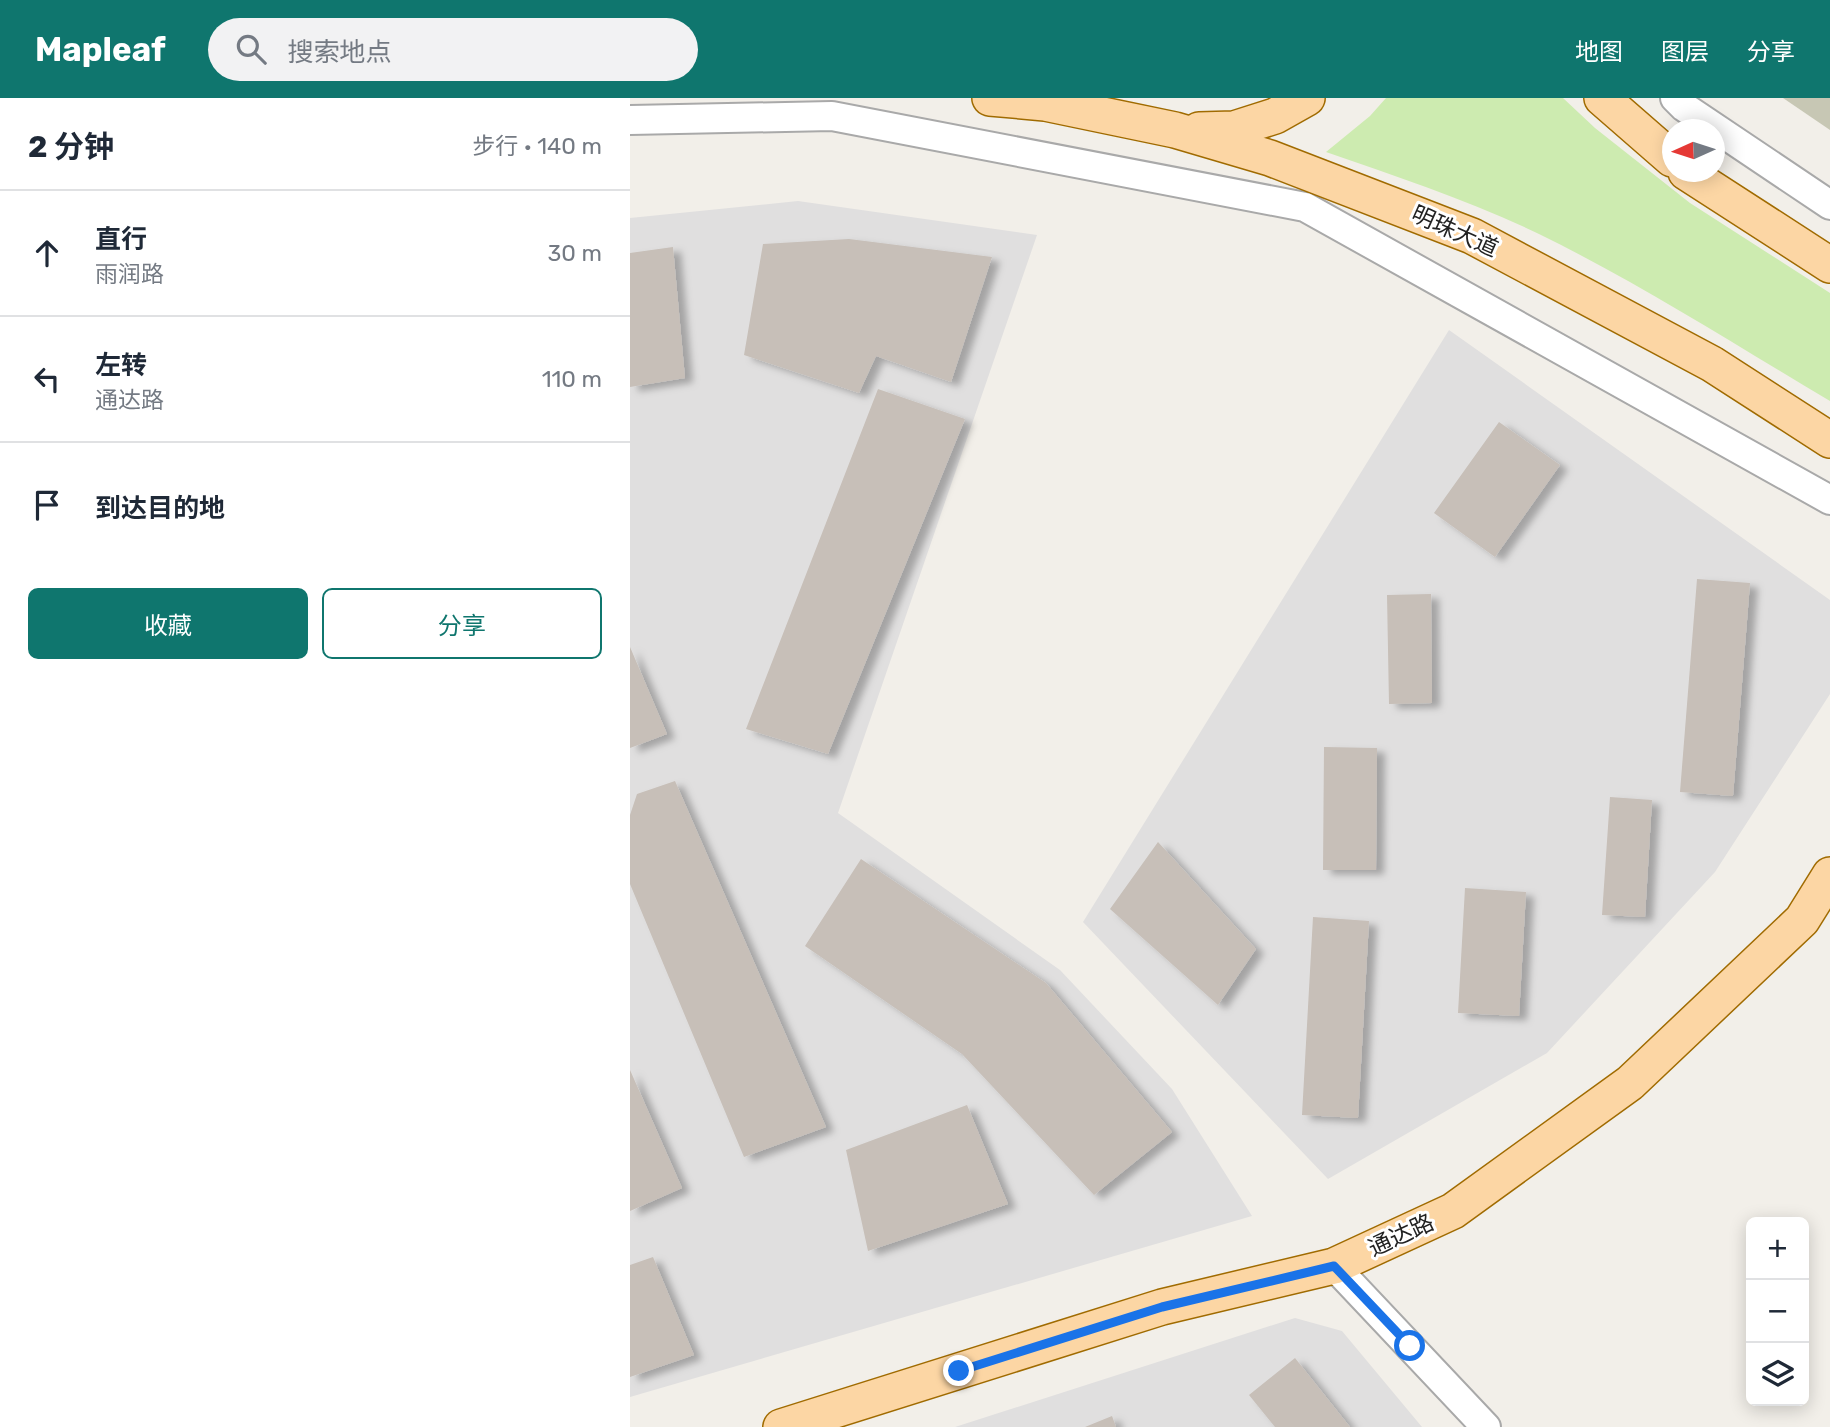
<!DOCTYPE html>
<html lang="zh">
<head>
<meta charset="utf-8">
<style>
	:root { --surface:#fff; --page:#f2f2f3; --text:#1f2937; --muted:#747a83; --line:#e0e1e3; --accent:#0f766e }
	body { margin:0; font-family:Rubik,"Noto Sans SC",sans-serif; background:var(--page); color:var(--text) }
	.controls { position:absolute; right:21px; bottom:21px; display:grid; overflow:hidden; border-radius:10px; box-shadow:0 4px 18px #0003 }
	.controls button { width:63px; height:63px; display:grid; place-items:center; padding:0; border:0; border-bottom:2px solid var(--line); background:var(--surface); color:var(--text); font:35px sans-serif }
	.compass { position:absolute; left:1032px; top:21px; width:63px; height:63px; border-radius:50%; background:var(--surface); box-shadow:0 4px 18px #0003; rotate:267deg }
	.stop { position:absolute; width:21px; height:21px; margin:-16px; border:5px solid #1a73e8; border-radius:50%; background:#fff }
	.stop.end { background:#1a73e8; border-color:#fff; box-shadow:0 2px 7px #0008 }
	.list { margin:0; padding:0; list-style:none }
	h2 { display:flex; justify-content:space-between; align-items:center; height:91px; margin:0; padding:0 28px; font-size:30px }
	h2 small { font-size:23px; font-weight:400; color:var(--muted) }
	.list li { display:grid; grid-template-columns:46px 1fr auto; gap:21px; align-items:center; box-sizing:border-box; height:126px; padding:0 28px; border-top:2px solid var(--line) }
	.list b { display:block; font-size:26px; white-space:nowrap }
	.list p { margin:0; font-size:23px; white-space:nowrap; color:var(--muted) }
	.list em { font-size:23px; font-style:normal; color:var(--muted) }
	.actions { display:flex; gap:14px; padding:21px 28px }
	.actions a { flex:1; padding:16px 0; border:2px solid var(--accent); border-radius:10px; text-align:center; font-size:24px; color:var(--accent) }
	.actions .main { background:var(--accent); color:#fff }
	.icon { flex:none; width:38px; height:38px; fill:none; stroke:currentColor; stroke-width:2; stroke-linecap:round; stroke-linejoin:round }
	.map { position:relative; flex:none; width:1200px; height:1329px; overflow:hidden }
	header { display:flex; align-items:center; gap:42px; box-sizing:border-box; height:98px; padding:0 35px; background:var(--accent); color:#fff }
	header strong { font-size:33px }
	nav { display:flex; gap:38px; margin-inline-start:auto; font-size:24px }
	.search { width:490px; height:63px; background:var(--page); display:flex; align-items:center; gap:18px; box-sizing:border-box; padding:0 24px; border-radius:38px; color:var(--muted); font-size:26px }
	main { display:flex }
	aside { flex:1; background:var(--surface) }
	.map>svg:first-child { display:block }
</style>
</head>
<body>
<header>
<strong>Mapleaf</strong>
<div class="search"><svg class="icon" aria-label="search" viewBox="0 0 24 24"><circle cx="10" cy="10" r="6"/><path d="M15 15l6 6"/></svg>搜索地点</div>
<nav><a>地图</a><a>图层</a><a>分享</a></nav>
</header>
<main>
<aside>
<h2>2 分钟<small>步行 · 140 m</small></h2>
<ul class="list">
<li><svg class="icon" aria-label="ahead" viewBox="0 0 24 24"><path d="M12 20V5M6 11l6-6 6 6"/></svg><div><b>直行</b><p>雨润路</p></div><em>30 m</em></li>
<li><svg class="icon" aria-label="left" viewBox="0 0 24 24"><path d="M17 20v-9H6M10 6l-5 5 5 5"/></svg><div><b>左转</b><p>通达路</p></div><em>110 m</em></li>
<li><svg class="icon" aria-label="arrive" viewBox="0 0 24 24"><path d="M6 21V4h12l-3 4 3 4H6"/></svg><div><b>到达目的地</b></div></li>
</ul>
<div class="actions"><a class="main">收藏</a><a>分享</a></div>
</aside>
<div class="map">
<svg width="1200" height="1329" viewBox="0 0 1200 1329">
	<defs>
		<filter id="shadow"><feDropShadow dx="8" dy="4.5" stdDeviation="3.5" flood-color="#0004"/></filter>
	</defs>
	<rect width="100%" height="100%" fill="#f2efe9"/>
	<path fill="#e0dfdf" d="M 168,103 L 407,137 L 208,715 L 430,872 L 542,991 L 622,1118 L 0,1299 L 0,120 Z
		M 819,232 L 1200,502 L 1200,596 L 1085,774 L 917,955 L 698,1081 L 453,824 Z
		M 665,1220 L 712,1233 L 792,1329 L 325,1329 Z"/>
	<path fill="#c7c7b4" d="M 1153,0 L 1200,0 L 1200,32 Z"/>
	<path fill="#cdebb0" d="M 756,0 L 933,0 L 965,30 L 1060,105 L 1200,195 L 1200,303 C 1104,246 1009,185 909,136 C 841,103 768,79 696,54 L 740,18 Z"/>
	<path fill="#c7bfb8" filter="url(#shadow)" d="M 219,141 L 362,159 L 321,284 L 246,258 L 229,295 L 114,257 L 133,146 Z
		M 43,149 L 55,280 L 0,289 L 0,155 Z
		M 248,291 L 335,321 L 198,656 L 116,631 Z
		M 869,324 L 930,367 L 865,459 L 804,415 Z
		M 1067,481 L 1120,485 L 1103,698 L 1050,694 Z
		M 801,496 L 802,605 L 759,606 L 757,497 Z
		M 0,549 L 37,636 L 0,650 Z
		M 694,649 L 747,650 L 746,772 L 693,772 Z
		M 45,683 L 196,1029 L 114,1059 L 0,786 L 0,717 L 7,696 Z
		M 980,699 L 1022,702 L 1015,819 L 972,817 Z
		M 528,744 L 626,851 L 588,907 L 480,811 Z
		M 231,761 L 416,885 L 542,1034 L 464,1097 L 332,956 L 175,848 Z
		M 835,790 L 896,794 L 889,918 L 828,915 Z
		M 683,819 L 739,823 L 728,1020 L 672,1017 Z
		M 0,972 L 52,1090 L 0,1113 Z
		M 337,1007 L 378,1106 L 238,1153 L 216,1052 Z
		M 23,1159 L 64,1257 L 0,1279 L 0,1167 Z
		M 665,1260 L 720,1329 L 645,1329 L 619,1297 Z
		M 482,1318 L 486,1329 L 455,1329 Z"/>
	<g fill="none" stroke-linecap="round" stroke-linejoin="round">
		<g stroke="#a9a9a9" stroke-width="32">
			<path id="minor" d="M 1045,0 L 1054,9 L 1200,107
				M 0,22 L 202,18 L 675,109 L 1200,402
				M 704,1168 L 856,1329"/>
		</g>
		<g stroke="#a06b00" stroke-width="38">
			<path id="major" d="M 360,0 L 415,5 L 438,3
				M 972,0 L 1042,61
				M 415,5 L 545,32 L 640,60 L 842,138 L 1082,266 L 1200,342
				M 569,32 L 604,31 L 645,18 L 677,0
				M 1056,74 L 1200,167
				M 151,1329 L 532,1209 L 704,1168 L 823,1113 L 1000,985 L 1172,822 L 1200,777"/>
		</g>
		<use href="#minor" stroke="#fff" stroke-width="28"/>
		<use href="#major" stroke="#fcd6a4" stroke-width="35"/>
	</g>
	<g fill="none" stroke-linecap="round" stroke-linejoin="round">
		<path stroke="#1a73e8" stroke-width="9" d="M 329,1273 L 532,1209 L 704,1168 L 780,1248"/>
	</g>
	<g text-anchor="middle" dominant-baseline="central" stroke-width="6" stroke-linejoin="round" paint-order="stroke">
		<g font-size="23" fill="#222" stroke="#fff">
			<text transform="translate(825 133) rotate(24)">明珠大道</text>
			<text transform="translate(771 1137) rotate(-25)">通达路</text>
		</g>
	</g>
</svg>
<div class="controls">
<button>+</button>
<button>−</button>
<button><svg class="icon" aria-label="layers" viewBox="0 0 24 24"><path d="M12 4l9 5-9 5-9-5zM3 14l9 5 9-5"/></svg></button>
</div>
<svg class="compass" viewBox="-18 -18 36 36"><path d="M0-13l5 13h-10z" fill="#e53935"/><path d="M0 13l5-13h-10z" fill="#747a83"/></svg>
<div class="stop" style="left:780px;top:1248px"></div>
<div class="stop end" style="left:329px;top:1273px"></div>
</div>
</main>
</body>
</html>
